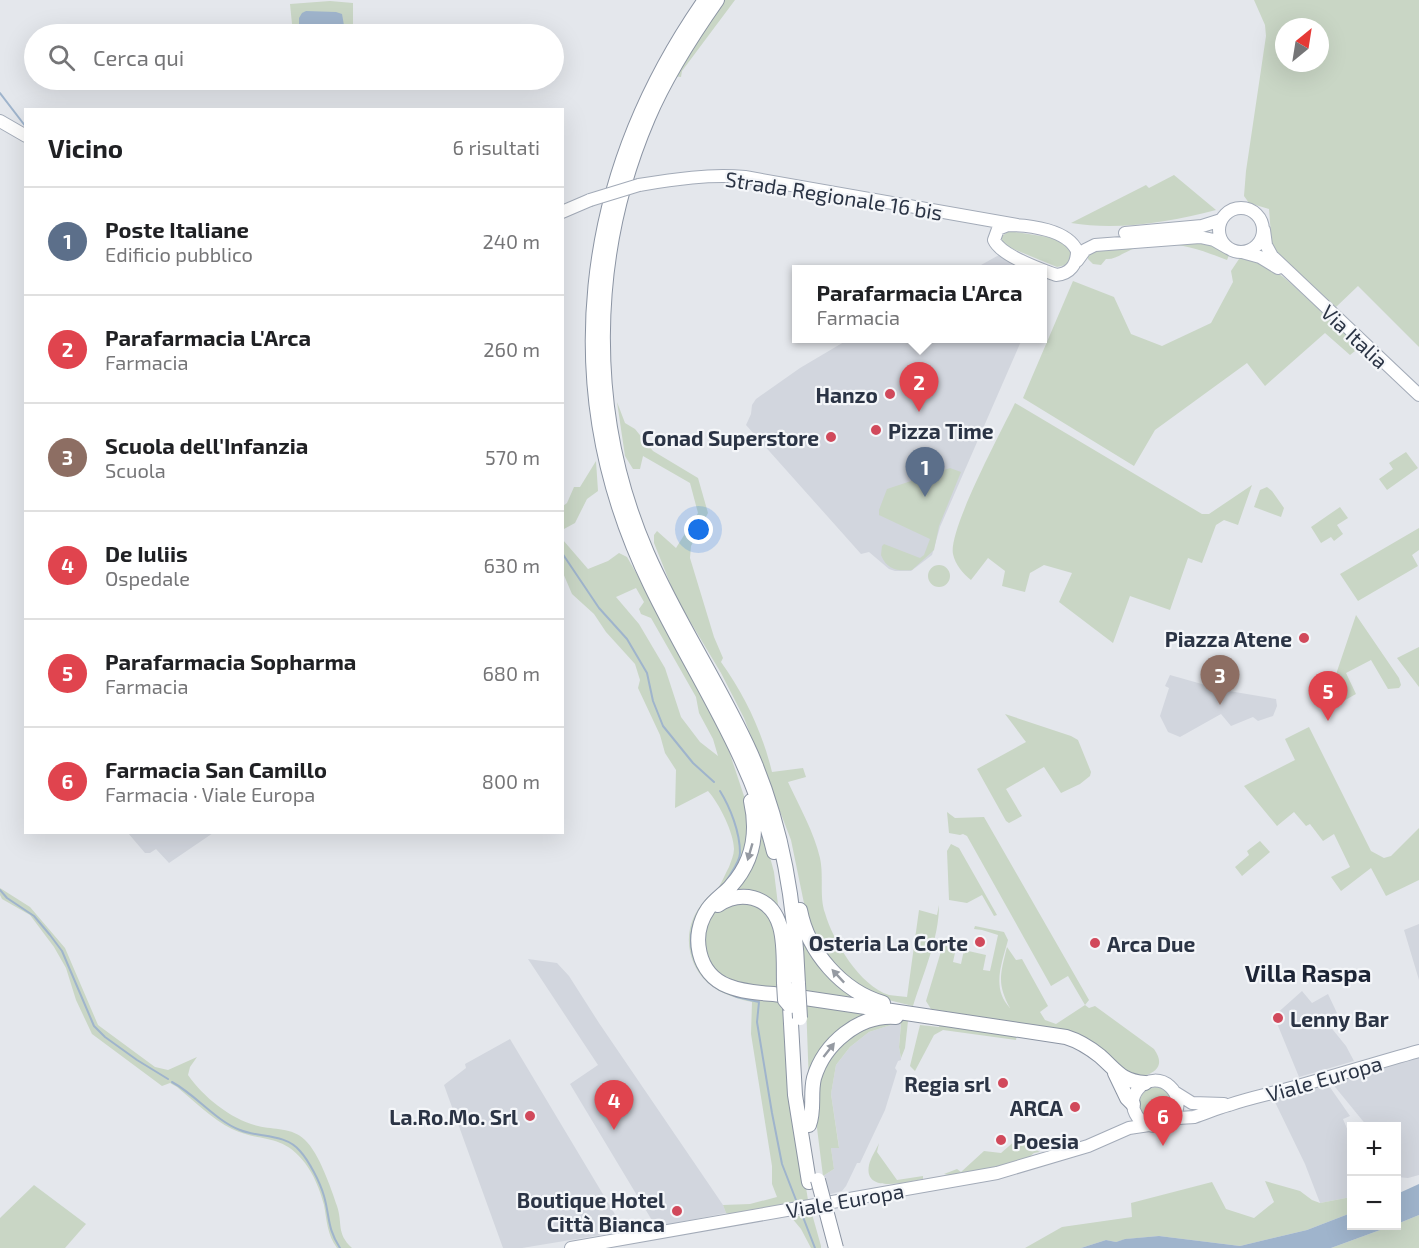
<!DOCTYPE html>
<html lang="it">
<head>
<meta charset="utf-8">
<style>
	:root { --surface:#fff; --page:#f2f2f2; --text:#202124; --muted:#757577; --line:#e0e0e0; --accent:#d1495b }
	body { margin:0; font-family:"Exo 2",sans-serif; background:var(--page); color:var(--text) }
	.controls { position:absolute; right:18px; bottom:18px; display:grid; overflow:hidden; border-radius:0px; box-shadow:0 6px 24px #0002 }
	.controls button { width:54px; height:54px; display:grid; place-items:center; padding:0; border:0; border-bottom:2px solid var(--line); background:var(--surface); color:var(--text); font:30px sans-serif }
	.compass { position:absolute; left:1275px; top:18px; width:54px; height:54px; border-radius:50%; background:var(--surface); box-shadow:0 6px 24px #0002; rotate:30deg }
	.you { position:absolute; left:699px; top:530px; width:21px; height:21px; margin:-15px; border:4px solid #fff; border-radius:50%; background:#1a73e8; box-shadow:0 0 0 9px #1a73e833 }
	.badge { display:grid; place-items:center; width:39px; height:39px; border-radius:50%; background:var(--accent); color:#fff; font-size:20px; font-weight:700 }
	.pin { position:absolute; translate:-50% -50px; filter:drop-shadow(0 2px 3px #0008) }
	.pin::after { content:''; position:absolute; top:32px; width:21px; height:18px; background:inherit; clip-path:polygon(0 0,100% 0,50% 100%) }
	.popup { position:absolute; left:792px; top:265px; width:255px; height:78px; box-sizing:border-box; display:grid; place-content:center; border-radius:0px; background:var(--surface); filter:drop-shadow(0 2px 4px #0005); font-size:20px; white-space:nowrap; color:var(--muted) }
	.popup b { font-size:22px; color:var(--text) }
	.popup::after { content:''; position:absolute; left:50%; top:100%; margin-left:-12px; border:12px solid transparent; border-top-color:var(--surface) }
	.list { margin:0; padding:0; list-style:none }
	h2 { display:flex; justify-content:space-between; align-items:center; height:78px; margin:0; padding:0 24px; font-size:26px }
	h2 small { font-size:20px; font-weight:400; color:var(--muted) }
	.list li { display:grid; grid-template-columns:39px 1fr auto; gap:18px; align-items:center; box-sizing:border-box; height:108px; padding:0 24px; border-top:2px solid var(--line) }
	.list b { display:block; font-size:22px; white-space:nowrap }
	.list p { margin:0; font-size:20px; white-space:nowrap; color:var(--muted) }
	.list em { font-size:20px; font-style:normal; color:var(--muted) }
	.icon { flex:none; width:33px; height:33px; fill:none; stroke:currentColor; stroke-width:2; stroke-linecap:round; stroke-linejoin:round }
	.map { position:relative; flex:none; width:1419px; height:1248px; overflow:hidden }
	.search { position:absolute; background:var(--surface); box-shadow:0 6px 24px #0002; left:24px; top:24px; width:540px; height:66px; display:flex; align-items:center; gap:15px; box-sizing:border-box; padding:0 21px; border-radius:33px; color:var(--muted); font-size:22px }
	.panel { position:absolute; background:var(--surface); box-shadow:0 6px 24px #0002; left:24px; top:108px; width:540px; height:726px; border-radius:0px }
	.map>svg:first-child { display:block }
</style>
</head>
<body>
<div class="map">
<svg width="1419" height="1248" viewBox="0 0 1419 1248">
	<rect width="100%" height="100%" fill="#e4e7ec"/>
	<path fill="#d2d6de" d="M 999,255 L 1004,257 L 1034,270 L 972,270 Z
		M 849,339 L 1022,339 L 940,527 L 932,555 L 911,571 L 895,571 L 889,569 L 869,552 L 861,554 L 746,425 L 751,414 L 752,405 L 756,399 L 800,368 Z
		M 1170,675 L 1223,690 L 1276,699 L 1277,706 L 1273,716 L 1258,721 L 1253,717 L 1231,726 L 1221,714 L 1180,737 L 1168,732 L 1160,716 L 1169,688 L 1165,686 Z
		M 128,833 L 213,833 L 169,863 L 156,849 L 150,853 L 145,853 Z
		M 1419,924 L 1419,980 L 1404,930 Z
		M 528,959 L 557,963 L 569,976 L 599,1023 L 723,1205 L 726,1213 L 656,1227 L 570,1084 L 598,1065 Z
		M 1302,991 L 1312,1003 L 1328,994 L 1337,1013 L 1325,1020 L 1346,1046 L 1354,1061 L 1299,1077 L 1274,1016 Z
		M 897,1023 L 901,1023 L 899,1047 L 901,1058 L 901,1060 L 898,1061 L 895,1068 L 897,1071 L 885,1110 L 860,1163 L 857,1163 L 846,1186 L 842,1191 L 827,1195 L 823,1176 L 834,1169 L 831,1148 L 839,1147 L 831,1094 L 836,1065 L 850,1047 L 869,1032 Z
		M 510,1039 L 625,1231 L 522,1248 L 503,1248 L 444,1085 L 466,1068 L 465,1064 Z
		M 1419,1055 L 1419,1175 L 1408,1178 L 1397,1177 L 1396,1126 L 1367,1126 L 1331,1082 Z
		M 1327,1083 L 1350,1116 L 1343,1119 L 1351,1138 L 1351,1197 L 1320,1203 L 1305,1164 L 1273,1098 Z"/>
	<path fill="#c9d6c5" fill-rule="evenodd" d="M 721,0 L 735,0 L 682,71 L 681,77 L 673,76 Z
		M 1254,0 L 1419,0 L 1419,347 L 1358,286 L 1336,307 L 1272,248 L 1269,209 L 1249,203 L 1244,196 L 1246,171 L 1266,36 L 1265,25 ZM 1284,27 L 1320,27 L 1320,63 L 1284,63 Z
		M 330,1 L 353,3 L 353,34 L 344,34 L 345,31 L 299,18 L 299,34 L 293,34 L 290,4 Z
		M 1174,175 L 1216,210 C 1170,222 1118,231 1071,223 L 1146,185 L 1149,188 Z
		M 1009,231 L 1066,240 L 1073,247 L 1070,264 L 1057,267 L 1006,246 L 1002,241 L 1002,236 Z
		M 1176,240 L 1209,243 L 1228,251 L 1229,255 L 1227,260 C 1197,248 1168,238 1136,248 C 1125,251 1116,260 1106,259 L 1101,265 L 1093,264 L 1088,259 L 1088,255 L 1092,250 Z
		M 1241,256 L 1265,263 L 1287,280 L 1360,347 L 1350,355 L 1325,333 L 1265,386 L 1247,363 L 1155,430 L 1134,466 L 1023,398 L 1073,281 L 1114,297 L 1131,334 L 1162,346 L 1211,323 L 1233,282 L 1231,271 Z
		M 617,402 L 625,423 L 635,429 L 653,451 L 698,478 L 708,513 L 691,546 L 690,558 L 714,637 L 723,658 L 721,662 C 745,696 762,731 772,772 L 803,768 L 806,777 L 788,782 C 799,806 814,832 820,858 C 824,876 819,896 825,913 C 833,941 860,986 889,995 C 894,996 901,996 907,997 L 919,910 L 937,915 L 939,905 C 939,939 923,974 913,1006 L 876,997 L 842,976 L 818,942 L 806,913 L 791,840 L 744,718 L 721,673 L 676,598 L 654,543 L 654,535 L 657,531 L 676,548 L 698,513 L 690,483 L 643,456 L 640,469 L 633,469 L 625,456 Z
		M 1015,403 L 1202,514 L 1209,514 L 1252,485 L 1238,525 L 1224,520 L 1216,525 L 1202,563 L 1188,558 L 1170,610 L 1130,596 L 1113,643 L 1059,602 L 1072,573 L 1044,565 L 1030,573 L 1025,592 L 1002,586 L 1005,571 L 988,558 L 971,580 C 963,574 955,564 953,554 C 948,530 1002,430 1015,403 Z
		M 1406,452 L 1418,468 L 1387,490 L 1379,479 L 1393,469 L 1389,463 Z
		M 596,461 L 598,491 L 587,499 L 575,523 L 564,529 L 563,533 L 563,506 L 567,503 L 574,487 L 580,487 Z
		M 950,468 L 961,472 L 939,526 L 934,550 L 912,570 C 897,571 887,570 881,555 L 882,546 L 884,544 L 920,558 L 924,555 L 930,539 L 879,515 L 879,510 L 887,489 Z
		M 1267,487 L 1272,491 L 1284,508 L 1281,517 L 1254,507 L 1260,490 Z
		M 1340,507 L 1348,518 L 1337,525 L 1343,534 L 1334,541 L 1331,537 L 1321,543 L 1311,527 Z
		M 1419,528 L 1419,550 L 1412,555 L 1418,566 L 1358,601 L 1340,574 Z
		M 563,540 L 588,569 L 608,561 L 619,553 L 627,557 L 666,625 L 726,742 L 746,802 L 750,827 L 744,861 L 703,913 L 706,974 L 784,999 L 783,1021 L 789,1084 L 808,1200 L 733,1215 L 726,1213 L 723,1205 L 750,1204 L 777,1197 L 772,1184 L 772,1166 L 751,1034 L 752,1002 C 728,997 705,988 694,964 C 684,941 689,918 705,900 C 710,894 718,890 721,883 C 724,878 726,872 729,867 C 731,861 734,855 734,849 C 734,833 719,803 708,791 L 675,808 L 676,770 L 665,753 L 660,735 L 638,688 L 640,680 L 635,664 L 606,632 L 594,614 L 572,594 L 563,573 ZM 636,588 L 644,602 L 639,609 L 641,614 L 651,618 L 696,697 L 699,713 L 713,739 L 718,756 L 700,742 L 681,717 L 665,668 L 639,624 L 616,597 Z
		M928 576a11 11 0 1 1 22 0a11 11 0 1 1-22 0Z
		M 1356,615 L 1399,678 L 1401,685 L 1399,688 L 1388,689 L 1371,660 L 1346,673 L 1356,694 C 1346,699 1337,707 1326,704 Z
		M 1419,647 L 1419,687 L 1397,658 Z
		M 1005,714 L 1071,736 L 1078,740 L 1091,772 L 1090,776 L 1080,784 L 1061,793 L 1044,767 L 1006,789 L 1022,816 L 1009,823 L 1006,821 L 977,769 L 1026,742 Z
		M 1309,727 L 1371,851 L 1384,858 L 1391,856 L 1419,828 L 1419,880 L 1386,896 L 1371,868 L 1341,891 L 1331,877 L 1350,867 L 1334,834 L 1323,841 L 1310,824 L 1306,826 L 1294,812 L 1277,826 L 1244,786 L 1295,760 L 1285,739 Z
		M 947,812 L 955,818 L 984,817 L 1089,1000 L 1085,1005 L 1089,1008 L 1095,1006 L 1154,1049 C 1169,1070 1148,1076 1131,1079 L 1102,1049 L 1084,1038 L 1063,1030 L 931,1009 L 926,1001 L 942,948 L 946,946 L 956,948 L 953,962 L 961,964 L 964,950 L 986,955 L 983,970 L 990,971 L 998,935 L 982,930 L 974,929 L 975,926 L 1004,932 L 1008,940 C 1002,963 991,988 1010,1008 C 997,984 1000,975 1007,947 L 1016,960 L 1022,959 L 1048,1006 L 1040,1012 L 1045,1020 L 1056,1024 L 1085,1005 L 1068,976 L 1051,986 L 967,836 L 963,834 L 960,835 L 949,833 Z
		M 761,824 L 774,872 L 779,913 L 734,893 Z
		M 1260,841 L 1270,852 L 1242,876 L 1235,867 L 1249,855 L 1247,851 Z
		M 951,844 L 959,848 L 997,915 L 994,916 L 982,895 L 967,903 L 949,900 L 947,851 Z
		M 0,883 L 0,888 L 30,907 L 65,948 L 98,1025 L 155,1067 L 168,1070 L 197,1057 L 190,1067 L 188,1075 C 203,1097 232,1120 258,1126 C 274,1130 292,1127 305,1140 C 319,1153 331,1188 337,1206 C 343,1224 336,1233 352,1248 L 337,1248 C 327,1234 327,1221 324,1205 C 320,1190 314,1175 305,1163 C 281,1132 261,1143 232,1129 C 212,1119 194,1101 177,1087 L 170,1083 L 162,1086 L 92,1034 L 76,1000 L 66,968 L 54,947 L 30,915 L 2,899 L 0,895 Z
		M 730,901 L 763,905 L 780,936 L 782,989 C 766,988 746,988 731,981 C 704,970 694,934 714,911 C 718,907 725,904 730,901 Z
		M 801,929 L 865,1001 L 806,994 Z
		M 806,1004 L 866,1014 L 866,1016 L 809,1084 Z
		M 894,1020 L 908,1021 L 905,1048 L 901,1058 L 899,1047 L 901,1024 L 897,1023 L 869,1032 L 850,1047 L 836,1065 L 831,1094 L 839,1148 L 831,1148 L 834,1169 L 823,1176 L 814,1104 L 816,1085 L 828,1059 L 853,1032 Z
		M 920,1025 L 939,1027 L 939,1025 L 1017,1033 L 1016,1040 L 943,1030 L 934,1035 L 915,1071 L 910,1066 Z
		M1139 1104a17 17 0 1 1 34 0a17 17 0 1 1-34 0Z
		M 1016,1140 L 1040,1152 L 1034,1153 L 1028,1158 L 994,1168 L 953,1176 L 944,1174 L 957,1169 L 961,1172 L 984,1151 L 1001,1153 Z
		M 879,1143 L 877,1152 L 897,1180 L 923,1176 L 923,1179 C 909,1181 863,1195 869,1165 C 871,1157 876,1150 879,1143 Z
		M 1265,1181 L 1300,1191 L 1312,1200 L 1320,1203 L 1351,1197 L 1351,1213 L 1307,1230 L 1240,1246 L 1159,1236 L 1126,1239 L 1116,1242 L 1106,1240 L 1081,1248 L 1025,1248 L 1062,1227 L 1132,1217 L 1131,1203 L 1212,1182 L 1226,1209 L 1254,1218 L 1274,1202 Z
		M 34,1185 L 86,1224 L 65,1248 L 0,1248 L 0,1218 Z
		M 812,1214 L 821,1246 L 821,1248 L 811,1248 L 801,1229 L 791,1217 Z
		M 1419,1215 L 1419,1248 L 1331,1248 L 1391,1226 L 1396,1226 L 1397,1224 Z"/>
	<path fill="#9fb4cc" d="M 306,11 L 336,12 L 342,14 L 345,31 L 344,34 L 299,34 L 299,18 L 302,13 Z
		M 1419,1184 L 1419,1215 L 1397,1224 L 1397,1194 Z
		M 1351,1213 L 1352,1226 L 1391,1226 L 1331,1248 L 1081,1248 L 1106,1240 L 1116,1242 L 1125,1239 L 1159,1236 L 1240,1246 L 1307,1230 Z"/>
	<g fill="none" stroke-linecap="round" stroke-linejoin="round">
		<path stroke="#9fb4cc" stroke-width="2" d="M 0,93 L 26,127
			M 562,553 L 599,608 L 627,639 L 647,673 L 653,701 L 663,726 L 693,763 L 714,782
			M 720,791 C 730,807 740,832 740,853 C 740,862 730,874 726,882
			M 0,890 L 7,898 L 34,916 L 50,935 L 62,951 L 94,1026 L 105,1037 L 137,1060 L 168,1079
			M 697,916 C 689,931 689,950 697,965
			M 719,989 L 737,997 L 759,1002 L 757,1022 L 772,1113 L 782,1164 L 796,1200
			M 172,1082 C 196,1095 216,1121 240,1130 C 259,1138 285,1133 300,1151 C 309,1161 320,1182 324,1196 C 330,1217 327,1228 340,1248
			M 803,1217 L 815,1248"/>
		<g stroke="#a3abb8" stroke-width="14">
			<path id="major" d="M 0,121 L 26,136
				M 639,185 C 675,179 709,174 745,177 L 1017,225
				M1219 230a22 22 0 1 1 44 0a22 22 0 1 1-44 0Z
				M 562,212 L 590,200
				M 1008,225 C 1030,225 1068,230 1077,251 C 1077,264 1070,274 1056,275 C 1040,269 1001,256 994,240 L 998,229 Z
				M 1264,230 L 1266,245 L 1272,256 L 1419,395
				M 1125,233 L 1202,226 L 1221,220
				M 1242,252 L 1260,257 L 1278,268
				M 1077,261 L 1085,250 L 1095,245 L 1200,237 L 1214,240 L 1228,248
				M 1176,1093 L 1192,1103 L 1224,1104
				M 1171,1120 C 1192,1095 1158,1066 1138,1089 C 1133,1095 1132,1103 1134,1110 C 1137,1119 1145,1126 1155,1126 C 1162,1126 1165,1122 1171,1120 C 1178,1117 1187,1118 1194,1117 C 1206,1113 1217,1108 1229,1105 C 1249,1098 1270,1094 1291,1088 C 1334,1076 1376,1063 1419,1051
				M 571,1248 L 997,1173 L 1088,1146 L 1129,1128 L 1149,1125"/>
		</g>
		<g stroke="#8b94a3" stroke-width="16">
			<path id="highway" d="M 705,0 C 581,178 555,389 651,586 C 694,675 751,755 774,852
				M 717,0 C 691,37 666,76 648,118 C 589,256 587,415 647,553 C 677,622 720,685 751,754 C 783,828 795,904 798,984
				M 751,801 C 758,832 753,862 731,886 C 724,894 714,900 708,909 C 690,935 697,974 728,986 C 745,993 765,993 782,995
				M 718,905 C 728,898 741,895 753,898 C 789,908 783,954 784,983
				M 800,910 C 808,952 842,991 883,1003
				M 805,998 L 1066,1037 C 1079,1041 1090,1048 1100,1056 C 1117,1071 1121,1081 1145,1083
				M 790,1006 L 795,1095 L 809,1182
				M 1115,1073 L 1127,1098 L 1133,1104
				M 809,1125 C 815,1109 810,1094 814,1078 C 824,1044 859,1014 896,1017"/>
		</g>
		<use href="#major" stroke="#fff" stroke-width="12"/>
		<use href="#highway" stroke="#fff" stroke-width="14"/>
		<g stroke="#a3abb8" stroke-width="14" stroke-linecap="butt">
			<path id="major-bridge" d="M 590,200 L 639,185"/>
		</g>
		<g stroke="#8b94a3" stroke-width="16" stroke-linecap="butt">
			<path id="highway-bridge" d="M 784,983 L 785,1000 L 790,1006
				M 798,984 L 800,1018
				M 818,1180 L 836,1248"/>
		</g>
		<use href="#major-bridge" stroke="#fff" stroke-width="12"/>
		<use href="#highway-bridge" stroke="#fff" stroke-width="14"/>
	</g>
	<defs><path id="oneway-solid" d="M-6-.8H1V-3.2L6.5 0L1 3.2V.8H-6Z" transform="scale(1.5)"/></defs>
	<g fill="#959aa2">
		<use href="#oneway-solid" transform="translate(750 852) rotate(106)"/>
		<use href="#oneway-solid" transform="translate(838 976) rotate(-133)"/>
		<use href="#oneway-solid" transform="translate(829 1050) rotate(-52)"/>
	</g>
	<g fill="#d1495b" stroke="#f4f6f9" stroke-width="2">
		<circle cx="890" cy="394" r="6"/>
		<circle cx="876" cy="430" r="6"/>
		<circle cx="831" cy="437" r="6"/>
		<circle cx="1304" cy="638" r="6"/>
		<circle cx="980" cy="942" r="6"/>
		<circle cx="1095" cy="943" r="6"/>
		<circle cx="1278" cy="1018" r="6"/>
		<circle cx="1003" cy="1083" r="6"/>
		<circle cx="1075" cy="1107" r="6"/>
		<circle cx="530" cy="1116" r="6"/>
		<circle cx="1001" cy="1140" r="6"/>
		<circle cx="677" cy="1211" r="6"/>
	</g>
	<g text-anchor="middle" dominant-baseline="central" stroke-width="4.5" stroke-linejoin="round" paint-order="stroke">
		<g font-size="21" fill="#2b3445" stroke="#f4f6f9">
			<text transform="translate(834 195) rotate(9)">Strada Regionale 16 bis</text>
			<text transform="translate(1355 336) rotate(43)">Via Italia</text>
			<text transform="translate(1324 1078) rotate(-16)">Viale Europa</text>
			<text transform="translate(845 1200) rotate(-10)">Viale Europa</text>
		</g>
		<g font-size="21" font-weight="bold" fill="#2b3445" stroke="#f4f6f9" text-anchor="end">
			<text x="878" y="394">Hanzo</text>
			<text x="888" y="430" text-anchor="start">Pizza Time</text>
			<text x="819" y="437">Conad Superstore</text>
			<text x="1292" y="638">Piazza Atene</text>
			<text x="968" y="942">Osteria La Corte</text>
			<text x="1107" y="943" text-anchor="start">Arca Due</text>
			<text x="1290" y="1018" text-anchor="start">Lenny Bar</text>
			<text x="991" y="1083">Regia srl</text>
			<text x="1063" y="1107">ARCA</text>
			<text x="518" y="1116">La.Ro.Mo. Srl</text>
			<text x="1013" y="1140" text-anchor="start">Poesia</text>
			<text x="665" y="1199">Boutique Hotel<tspan x="665" dy="24">Città Bianca</tspan></text>
		</g>
		<g font-size="24" font-weight="bold" fill="#1d2536" stroke="#f4f6f9">
			<text x="1308" y="972">Villa Raspa</text>
		</g>
	</g>
</svg>
<div class="controls">
<button>+</button>
<button>−</button>
</div>
<svg class="compass" viewBox="-18 -18 36 36"><path d="M0-13l5 13h-10z" fill="#e53935"/><path d="M0 13l5-13h-10z" fill="#757577"/></svg>
<div class="you"></div>
<div class="pin badge" style="left:925px;top:497px;background:#5c6f8a">1</div>
<div class="pin badge" style="left:919px;top:412px;background:#e0444e">2</div>
<div class="popup"><b>Parafarmacia L'Arca</b>Farmacia</div>
<div class="pin badge" style="left:1220px;top:705px;background:#8d6e63">3</div>
<div class="pin badge" style="left:614px;top:1130px;background:#e0444e">4</div>
<div class="pin badge" style="left:1328px;top:721px;background:#e0444e">5</div>
<div class="pin badge" style="left:1163px;top:1146px;background:#e0444e">6</div>
<div class="search"><svg class="icon" aria-label="search" viewBox="0 0 24 24"><circle cx="10" cy="10" r="6"/><path d="M15 15l6 6"/></svg>Cerca qui</div>
<section class="panel">
<h2>Vicino<small>6 risultati</small></h2>
<ul class="list">
<li><span class="badge" style="background:#5c6f8a">1</span><div><b>Poste Italiane</b><p>Edificio pubblico</p></div><em>240 m</em></li>
<li><span class="badge" style="background:#e0444e">2</span><div><b>Parafarmacia L'Arca</b><p>Farmacia</p></div><em>260 m</em></li>
<li><span class="badge" style="background:#8d6e63">3</span><div><b>Scuola dell'Infanzia</b><p>Scuola</p></div><em>570 m</em></li>
<li><span class="badge" style="background:#e0444e">4</span><div><b>De Iuliis</b><p>Ospedale</p></div><em>630 m</em></li>
<li><span class="badge" style="background:#e0444e">5</span><div><b>Parafarmacia Sopharma</b><p>Farmacia</p></div><em>680 m</em></li>
<li><span class="badge" style="background:#e0444e">6</span><div><b>Farmacia San Camillo</b><p>Farmacia · Viale Europa</p></div><em>800 m</em></li>
</ul>
</section>
</div>
</body>
</html>
